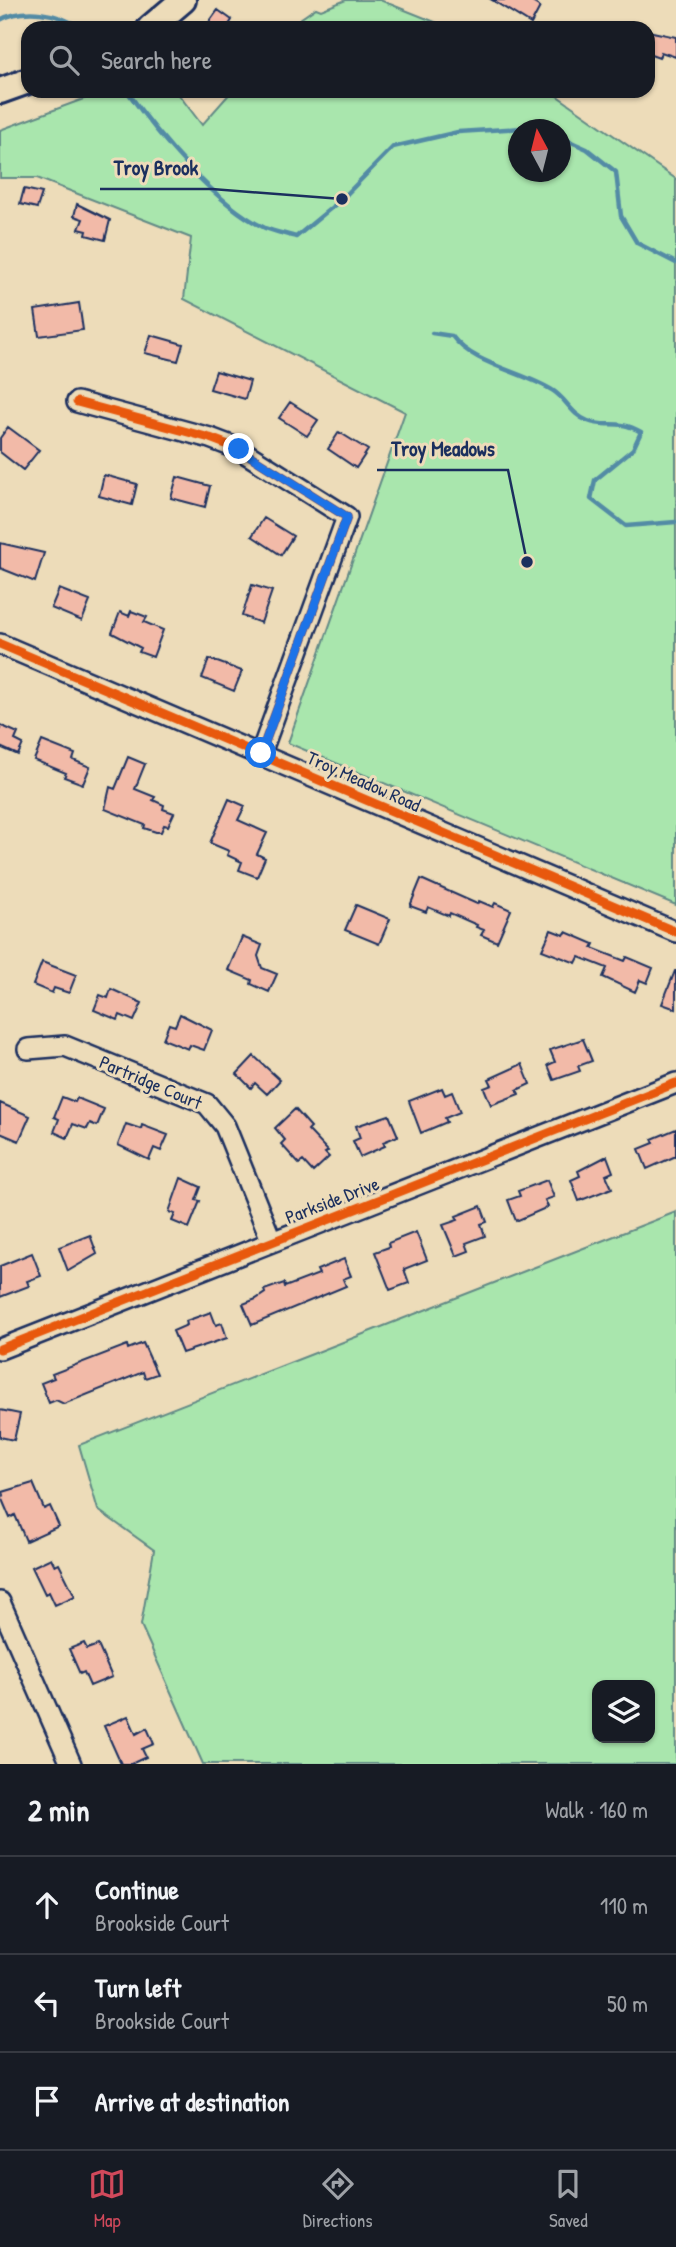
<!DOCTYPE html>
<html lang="en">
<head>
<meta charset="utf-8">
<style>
	:root { --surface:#171b24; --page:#242831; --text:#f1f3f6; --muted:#9ea1a6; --line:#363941; --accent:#d1495b }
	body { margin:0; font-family:"Patrick Hand",sans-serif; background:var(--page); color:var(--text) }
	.controls { position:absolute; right:21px; bottom:21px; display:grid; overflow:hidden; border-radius:14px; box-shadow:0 2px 5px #0004 }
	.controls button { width:63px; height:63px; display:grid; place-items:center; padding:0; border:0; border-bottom:2px solid var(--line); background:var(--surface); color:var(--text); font:35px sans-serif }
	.compass { position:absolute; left:508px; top:119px; width:63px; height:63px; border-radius:50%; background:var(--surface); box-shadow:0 2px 5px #0004; rotate:353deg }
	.stop { position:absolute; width:21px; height:21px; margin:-16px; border:5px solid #1a73e8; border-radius:50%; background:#fff }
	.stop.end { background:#1a73e8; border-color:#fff; box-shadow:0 2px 7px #0008 }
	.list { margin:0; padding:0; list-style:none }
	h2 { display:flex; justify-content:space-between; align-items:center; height:91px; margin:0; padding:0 28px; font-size:30px }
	h2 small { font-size:23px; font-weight:400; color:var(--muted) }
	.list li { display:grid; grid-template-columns:46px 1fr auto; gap:21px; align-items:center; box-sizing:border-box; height:98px; padding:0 28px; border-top:2px solid var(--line) }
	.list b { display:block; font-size:26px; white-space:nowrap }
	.list p { margin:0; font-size:23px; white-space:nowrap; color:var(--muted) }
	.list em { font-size:23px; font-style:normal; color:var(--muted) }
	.icon { flex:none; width:38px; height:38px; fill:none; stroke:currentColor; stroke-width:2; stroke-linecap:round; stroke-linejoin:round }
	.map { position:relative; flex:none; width:676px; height:1764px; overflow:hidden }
	.search { position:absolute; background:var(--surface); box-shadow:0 2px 5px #0004; left:21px; right:21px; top:21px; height:77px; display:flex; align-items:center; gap:18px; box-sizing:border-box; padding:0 24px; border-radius:21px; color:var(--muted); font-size:26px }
	.sheet { height:385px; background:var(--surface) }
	nav { display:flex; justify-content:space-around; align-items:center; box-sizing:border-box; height:98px; border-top:2px solid var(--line); background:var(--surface); font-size:19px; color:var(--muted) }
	nav a { display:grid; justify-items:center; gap:4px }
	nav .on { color:var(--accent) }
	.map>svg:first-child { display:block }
</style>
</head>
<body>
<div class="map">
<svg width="676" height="1764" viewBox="0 0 676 1764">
	<rect width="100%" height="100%" fill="#eddcb9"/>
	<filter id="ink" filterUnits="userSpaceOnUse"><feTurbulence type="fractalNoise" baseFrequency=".0143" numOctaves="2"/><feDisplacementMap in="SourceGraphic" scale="14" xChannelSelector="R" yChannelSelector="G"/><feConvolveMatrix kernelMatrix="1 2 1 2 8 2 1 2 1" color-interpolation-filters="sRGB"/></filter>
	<g filter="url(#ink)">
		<path fill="#a9e6ad" stroke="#628a86" stroke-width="2" fill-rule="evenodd" d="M 346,0 L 380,0 L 450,28 L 287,28 L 316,8 L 321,10 Z
			M 105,91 L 176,91 L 202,125 L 232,91 L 550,91 L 676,179 L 676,905 L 288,743 L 405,412 L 184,299 L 191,238 L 37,178 L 0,178 L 0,130 ZM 518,130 L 560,130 L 560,172 L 518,172 Z
			M 676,1212 L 676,1764 L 203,1764 L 141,1625 L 154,1550 L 98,1510 L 79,1445 ZM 597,1685 L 650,1685 L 650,1738 L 597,1738 Z"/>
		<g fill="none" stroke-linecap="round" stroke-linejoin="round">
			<path stroke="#538ba5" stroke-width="4.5" d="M 0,20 C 24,7 58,12 80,28
				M 127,91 C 158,135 216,205 265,228 C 275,232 286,234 296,237 L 342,199 L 393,147 L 458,132 L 540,127 L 545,130
				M 560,137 L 587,149 L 616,172 L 621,216 L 637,243 L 676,263
				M 432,333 L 452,336 C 472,364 521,371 552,390 C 566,398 571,415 588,421 C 607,429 617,418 641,432 L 633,449 L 595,480 L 591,499 L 626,526 L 676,522"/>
		</g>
		<path fill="#f2baa8" stroke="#1b2f5e" stroke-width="2" d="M 492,0 L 529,0 L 540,7 L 531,24 Z
			M 218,10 L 232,20 L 227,28 L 205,28 Z
			M 648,31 L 676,37 L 676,57 L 661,52 L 659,58 L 648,54 Z
			M 24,189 L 42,193 L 37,208 L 20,204 Z
			M 77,204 L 110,220 L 105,240 L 86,235 L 87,231 L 79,229 L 83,219 L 74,216 Z
			M 79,303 L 83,330 L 39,336 L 35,310 Z
			M 151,335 L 183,344 L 178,361 L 145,353 Z
			M 216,371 L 250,381 L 245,399 L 210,389 Z
			M 290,402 L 318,420 L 307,436 L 279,418 Z
			M 8,427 L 39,450 L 23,470 L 0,452 L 0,438 Z
			M 339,432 L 368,450 L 356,468 L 328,449 Z
			M 104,475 L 137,484 L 132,505 L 99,496 Z
			M 177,477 L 210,486 L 205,507 L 171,498 Z
			M 264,518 L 293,536 L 281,555 L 252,536 Z
			M 0,543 L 44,553 L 35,582 L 0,568 Z
			M 252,585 L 272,591 L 261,623 L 242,616 Z
			M 59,589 L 90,601 L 82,621 L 51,608 Z
			M 131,611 L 147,617 L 144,622 L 163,630 L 153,657 L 139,652 L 141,648 L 112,633 L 120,612 L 129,616 Z
			M 209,659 L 242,671 L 234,691 L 202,678 Z
			M 0,725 L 18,733 L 15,740 L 23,744 L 18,755 L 0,747 Z
			M 42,741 L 75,754 L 73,760 L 90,767 L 83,784 L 64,777 L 66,773 L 34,760 Z
			M 128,757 L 145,764 L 135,789 L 155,797 L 153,800 L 164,805 L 163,809 L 174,813 L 168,826 L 164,825 L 161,832 L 156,832 L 144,828 L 145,825 L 105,809 L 110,787 L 115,789 Z
			M 229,799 L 245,806 L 238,820 L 267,833 L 257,854 L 265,858 L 257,877 L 239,870 L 242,862 L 227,855 L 229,851 L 210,843 Z
			M 421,879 L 477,904 L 479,901 L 493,907 L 495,903 L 511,910 L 497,942 L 481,935 L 484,930 L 476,927 L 477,925 L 450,913 L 449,916 L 428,907 L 426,912 L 410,906 Z
			M 356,905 L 390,919 L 379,944 L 345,930 Z
			M 551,930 L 564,935 L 566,932 L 594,944 L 592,948 L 625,961 L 627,957 L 653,968 L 647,983 L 640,980 L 635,992 L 603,977 L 607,968 L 579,957 L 576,963 L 542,950 Z
			M 242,937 L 262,945 L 258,956 L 262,968 L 277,974 L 269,992 L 251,984 L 252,980 L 228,970 Z
			M 42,962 L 76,975 L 69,993 L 54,988 L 52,993 L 33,985 Z
			M 675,971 L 676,971 L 676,1009 L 662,1004 Z
			M 111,989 L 142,1003 L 134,1021 L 120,1015 L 118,1020 L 94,1010 L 100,995 L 108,998 Z
			M 180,1014 L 212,1030 L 204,1050 L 190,1045 L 188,1049 L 163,1039 L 169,1024 L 175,1026 Z
			M 583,1039 L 592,1061 L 578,1066 L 580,1071 L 554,1080 L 548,1065 L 555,1062 L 550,1050 Z
			M 254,1056 L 280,1080 L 267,1094 L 255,1083 L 251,1088 L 237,1074 Z
			M 522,1064 L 530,1084 L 517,1090 L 519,1094 L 491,1105 L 484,1088 L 492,1085 L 489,1079 Z
			M 442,1088 L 445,1095 L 452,1092 L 460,1112 L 445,1118 L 447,1122 L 421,1133 L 409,1101 Z
			M 62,1097 L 75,1102 L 77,1098 L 104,1109 L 97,1126 L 90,1123 L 87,1129 L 73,1124 L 67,1138 L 54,1132 L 59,1119 L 54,1117 Z
			M 0,1103 L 30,1116 L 19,1141 L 0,1133 Z
			M 295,1109 L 311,1127 L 308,1130 L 328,1151 L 325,1153 L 329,1157 L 313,1172 L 303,1161 L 299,1164 L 281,1144 L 285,1140 L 275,1128 Z
			M 389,1115 L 398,1136 L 383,1142 L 385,1146 L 360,1157 L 353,1141 L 360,1138 L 356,1126 Z
			M 126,1124 L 141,1129 L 142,1125 L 168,1135 L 161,1151 L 154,1148 L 149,1160 L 118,1145 Z
			M 676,1129 L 676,1156 L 647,1169 L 639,1149 L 654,1143 L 652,1139 Z
			M 607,1156 L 613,1172 L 606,1175 L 612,1188 L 579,1201 L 571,1180 L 580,1176 L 578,1171 Z
			M 181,1178 L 201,1187 L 196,1200 L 200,1201 L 189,1228 L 172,1221 L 175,1214 L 169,1212 Z
			M 547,1180 L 554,1197 L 545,1200 L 548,1207 L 516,1221 L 508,1200 L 520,1196 L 518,1191 Z
			M 481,1206 L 487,1222 L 481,1224 L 485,1236 L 466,1243 L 469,1251 L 456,1256 L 443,1225 L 458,1220 L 456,1216 Z
			M 416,1232 L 427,1260 L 404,1269 L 409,1283 L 390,1290 L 375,1252 L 389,1247 L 388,1243 Z
			M 90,1235 L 97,1254 L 68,1271 L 59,1247 Z
			M 32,1253 L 41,1276 L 27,1281 L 29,1286 L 0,1297 L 0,1266 Z
			M 344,1259 L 351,1276 L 343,1279 L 346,1286 L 252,1325 L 243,1304 L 256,1299 L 265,1293 L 264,1290 L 284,1283 L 285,1287 L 319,1274 L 317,1270 Z
			M 211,1312 L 216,1325 L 222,1323 L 227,1338 L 182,1353 L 173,1331 L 187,1325 L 186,1321 Z
			M 143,1343 L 157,1374 L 145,1378 L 143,1372 L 64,1404 L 56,1400 L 49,1403 L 41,1383 L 54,1378 L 52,1374 L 127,1345 L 128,1349 Z
			M 0,1410 L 20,1414 L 14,1440 L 0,1437 Z
			M 33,1483 L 44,1509 L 50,1506 L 59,1526 L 26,1541 L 15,1515 L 10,1518 L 1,1497 L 4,1495 L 3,1492 Z
			M 51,1558 L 55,1566 L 59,1564 L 75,1596 L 55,1605 L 49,1592 L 45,1594 L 32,1567 Z
			M 84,1643 L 87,1649 L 98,1645 L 112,1677 L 90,1686 L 84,1672 L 80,1674 L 69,1649 Z
			M 128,1716 L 136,1734 L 147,1728 L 154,1744 L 142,1749 L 146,1757 L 131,1764 L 121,1764 L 104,1726 Z"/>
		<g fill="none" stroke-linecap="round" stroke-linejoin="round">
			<g stroke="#1b2f5e" stroke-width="24">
				<path id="minor" d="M 77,402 L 210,438 L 239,449 L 347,517 L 261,753
					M 0,644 C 226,738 450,838 676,932
					M 28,1049 L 65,1046 L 207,1104 L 225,1126 L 272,1242
					M 0,1349 L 676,1083
					M 0,1602 L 71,1764"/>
			</g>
			<g stroke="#1b2f5e" stroke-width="30">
				<path id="major" d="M 150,28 L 183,0
					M 0,91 L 28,81"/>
			</g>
			<use href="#minor" stroke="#eddcb9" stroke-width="19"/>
			<use href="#major" stroke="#eddcb9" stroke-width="24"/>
			<g stroke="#eddcb9" stroke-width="13">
				<path id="cycleway" d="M 77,402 L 210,438 L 239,449 L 347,517 L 261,753
					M 0,644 C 226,738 450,838 676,932
					M 0,1349 L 676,1083"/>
			</g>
			<use href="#cycleway" stroke="#e8590c" stroke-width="9"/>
		</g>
	</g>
	<g fill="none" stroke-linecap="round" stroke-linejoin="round" filter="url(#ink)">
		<path stroke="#1a73e8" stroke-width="9" d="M 239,449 L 347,517 L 261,753"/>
	</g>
	<g text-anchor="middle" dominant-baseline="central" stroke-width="6" stroke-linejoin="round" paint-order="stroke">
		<g font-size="19" fill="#1b2f5e" stroke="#eddcb9">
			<text transform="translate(364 781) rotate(24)">Troy Meadow Road</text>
			<text transform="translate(151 1082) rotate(23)">Partridge Court</text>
			<text transform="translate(332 1200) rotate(-21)">Parkside Drive</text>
		</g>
	</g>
	<path fill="none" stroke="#1b2f5e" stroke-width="2.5" d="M342 199L212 189H100M527 562L508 470H377"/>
	<g fill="#1b2f5e" stroke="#eddcb9" stroke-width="2.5">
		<circle cx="342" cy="199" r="7"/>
		<circle cx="527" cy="562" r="7"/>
	</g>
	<g font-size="21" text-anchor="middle" font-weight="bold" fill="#1b2f5e" stroke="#eddcb9" stroke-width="6" stroke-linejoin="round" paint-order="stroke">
		<text x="156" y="175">Troy Brook</text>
		<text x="443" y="456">Troy Meadows</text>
	</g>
</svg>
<div class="controls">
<button><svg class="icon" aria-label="layers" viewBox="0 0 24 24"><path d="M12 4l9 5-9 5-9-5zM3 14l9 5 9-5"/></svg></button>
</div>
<svg class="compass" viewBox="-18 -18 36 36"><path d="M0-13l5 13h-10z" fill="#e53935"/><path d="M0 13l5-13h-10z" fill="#9ea1a6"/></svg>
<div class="stop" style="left:261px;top:753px"></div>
<div class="stop end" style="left:239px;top:449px"></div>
<div class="search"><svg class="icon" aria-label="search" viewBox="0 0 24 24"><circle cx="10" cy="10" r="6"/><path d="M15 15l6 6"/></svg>Search here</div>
</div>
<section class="sheet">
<h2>2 min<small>Walk · 160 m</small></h2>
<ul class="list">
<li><svg class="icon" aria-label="ahead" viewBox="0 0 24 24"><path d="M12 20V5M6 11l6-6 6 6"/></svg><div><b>Continue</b><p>Brookside Court</p></div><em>110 m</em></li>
<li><svg class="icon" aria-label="left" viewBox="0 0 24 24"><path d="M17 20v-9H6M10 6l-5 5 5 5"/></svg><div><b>Turn left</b><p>Brookside Court</p></div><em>50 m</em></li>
<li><svg class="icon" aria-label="arrive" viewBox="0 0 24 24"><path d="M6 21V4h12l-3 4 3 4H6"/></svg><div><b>Arrive at destination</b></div></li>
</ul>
</section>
<nav>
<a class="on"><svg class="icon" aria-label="map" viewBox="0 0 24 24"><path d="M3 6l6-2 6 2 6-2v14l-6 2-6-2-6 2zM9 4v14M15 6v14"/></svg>Map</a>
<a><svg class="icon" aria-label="directions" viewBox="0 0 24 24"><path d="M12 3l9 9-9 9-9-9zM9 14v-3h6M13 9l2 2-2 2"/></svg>Directions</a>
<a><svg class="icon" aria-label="saved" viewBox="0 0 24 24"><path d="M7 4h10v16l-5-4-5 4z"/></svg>Saved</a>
</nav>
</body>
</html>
